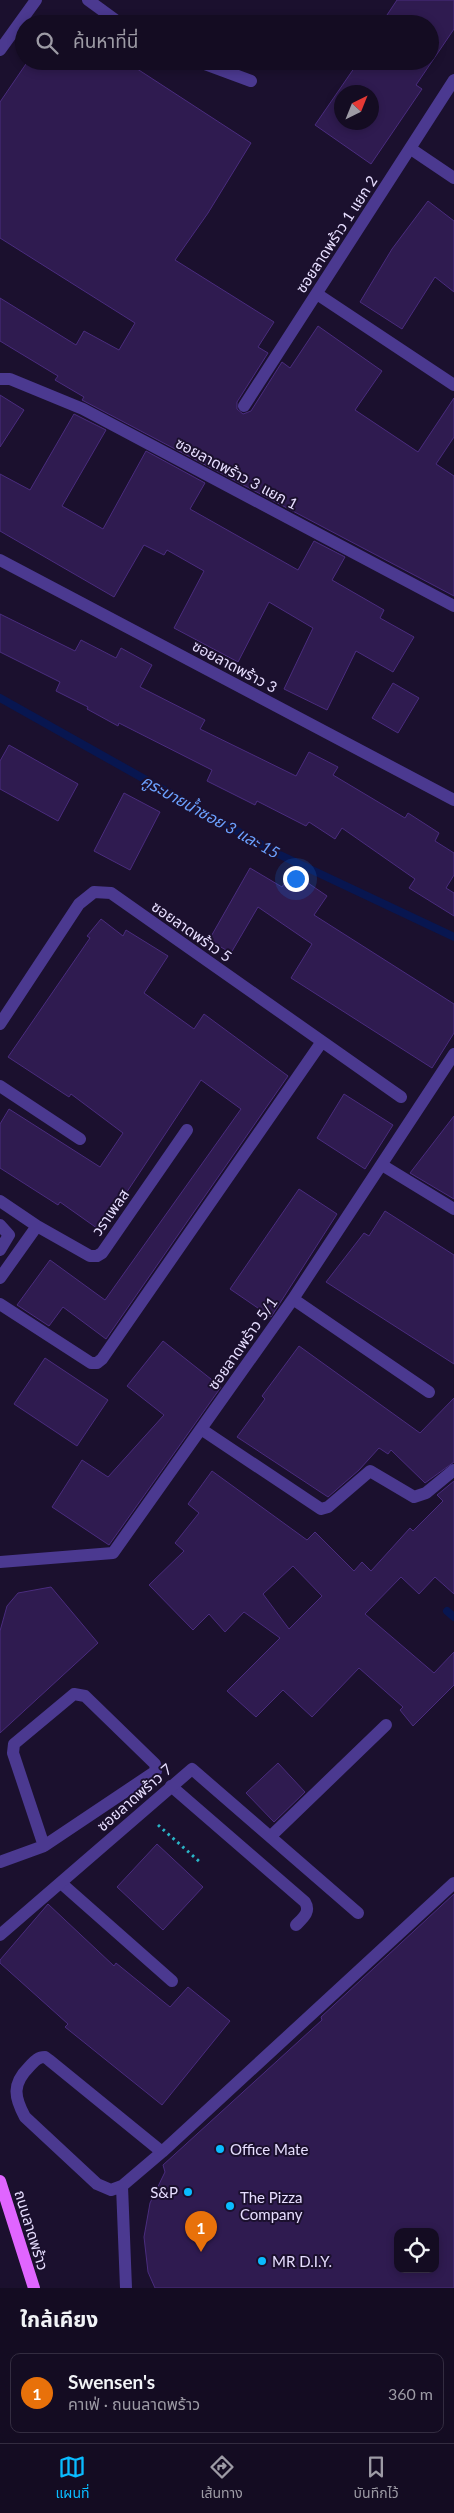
<!DOCTYPE html>
<html lang="th">
<head>
<meta charset="utf-8">
<style>
	:root { --surface:#140c22; --page:#1d152a; --text:#f1f3f6; --muted:#9d9ba5; --line:#332c40; --accent:#0abcff }
	body { margin:0; font-family:Lato,"Noto Sans Thai",sans-serif; background:var(--page); color:var(--text) }
	.controls { position:absolute; right:15px; bottom:15px; display:grid; overflow:hidden; border-radius:10px; box-shadow:0 2px 8px #0003 }
	.controls button { width:45px; height:45px; display:grid; place-items:center; padding:0; border:0; border-bottom:1px solid var(--line); background:var(--surface); color:var(--text); font:25px sans-serif }
	.compass { position:absolute; left:334px; top:85px; width:45px; height:45px; border-radius:50%; background:var(--surface); box-shadow:0 2px 8px #0003; rotate:43deg }
	.you { position:absolute; left:295px; top:878px; width:18px; height:18px; margin:-12px; border:4px solid #fff; border-radius:50%; background:#1a73e8; box-shadow:0 0 0 8px #1a73e833 }
	.badge { display:grid; place-items:center; width:32px; height:32px; border-radius:50%; background:var(--accent); color:#fff; font-size:16px; font-weight:700 }
	.pin { position:absolute; translate:-50% -41px; filter:drop-shadow(0 1px 2px #0008) }
	.pin::after { content:''; position:absolute; top:26px; width:18px; height:15px; background:inherit; clip-path:polygon(0 0,100% 0,50% 100%) }
	.list { margin:0; padding:0; list-style:none }
	h2 { display:flex; justify-content:space-between; align-items:center; height:65px; margin:0; padding:0 20px; font-size:21px }
	h2 small { font-size:16px; font-weight:400; color:var(--muted) }
	.list li { display:grid; grid-template-columns:32px 1fr auto; gap:15px; align-items:center; box-sizing:border-box; height:80px; margin:0 10px 10px; padding:0 10px; border:1px solid var(--line); border-radius:10px }
	.list b { display:block; font-size:19px; white-space:nowrap }
	.list p { margin:0; font-size:16px; white-space:nowrap; color:var(--muted) }
	.list em { font-size:16px; font-style:normal; color:var(--muted) }
	.icon { flex:none; width:28px; height:28px; fill:none; stroke:currentColor; stroke-width:2; stroke-linecap:round; stroke-linejoin:round }
	.map { position:relative; flex:none; width:454px; height:2288px; overflow:hidden }
	.search { position:absolute; background:var(--surface); box-shadow:0 2px 8px #0003; left:15px; right:15px; top:15px; height:55px; display:flex; align-items:center; gap:12px; box-sizing:border-box; padding:0 18px; border-radius:28px; color:var(--muted); font-size:19px }
	.sheet { height:155px; background:var(--surface) }
	nav { display:flex; justify-content:space-around; align-items:center; box-sizing:border-box; height:70px; border-top:1px solid var(--line); background:var(--surface); font-size:14px; color:var(--muted) }
	nav a { display:grid; justify-items:center; gap:2px }
	nav .on { color:var(--accent) }
	.map>svg:first-child { display:block }
</style>
</head>
<body>
<div class="map">
<svg width="454" height="2288" viewBox="0 0 454 2288">
	<rect width="100%" height="100%" fill="#1b102e"/>
	<g fill="none" stroke-linecap="round" stroke-linejoin="round">
		<path stroke="#081650" stroke-width="8" d="M 0,698 L 278,854 L 454,937
			M 447,1611 L 454,1617"/>
	</g>
	<path fill="#2f1b50" stroke="#4a2c7e" fill-rule="evenodd" d="M 397,0 L 454,0 L 454,29 L 416,85 L 422,89 L 371,164 L 315,125 L 359,61 L 430,61 L 430,24 L 381,24 ZM 342,92 L 372,92 L 372,122 L 342,122 Z
		M 28,61 L 125,61 L 251,143 L 208,213 L 175,260 L 274,322 L 258,347 L 268,353 L 237,402 L 237,409 L 243,414 L 251,411 L 282,362 L 290,368 L 318,326 L 382,371 L 355,410 L 418,452 L 454,398 L 454,437 L 436,464 L 454,476 L 454,596 L 82,400 L 84,397 L 55,380 L 58,376 L 0,341 L 0,298 L 76,345 L 84,331 L 119,350 L 135,323 L 0,238 L 0,102 Z
		M 428,201 L 454,221 L 454,292 L 435,277 L 402,329 L 360,302 L 392,249 Z
		M 0,395 L 24,410 L 0,447 Z
		M 74,414 L 106,430 L 62,506 L 103,529 L 146,451 L 205,483 L 190,509 L 298,570 L 314,541 L 345,557 L 332,580 L 384,610 L 380,618 L 414,637 L 393,672 L 356,651 L 327,710 L 284,689 L 313,628 L 269,602 L 238,662 L 174,628 L 204,571 L 167,550 L 164,555 L 144,545 L 114,597 L 0,531 L 0,474 L 30,490 Z
		M 0,614 L 75,651 L 81,640 L 116,658 L 121,648 L 152,665 L 140,687 L 205,720 L 200,729 L 296,776 L 309,752 L 338,767 L 333,775 L 405,818 L 408,813 L 439,833 L 435,841 L 454,853 L 454,875 L 446,888 L 454,893 L 454,916 L 409,888 L 415,879 L 342,828 L 335,839 L 309,822 L 306,826 L 257,801 L 255,805 L 207,781 L 212,770 L 119,723 L 118,726 L 87,709 L 88,707 L 56,691 L 60,682 L 0,652 Z
		M 393,683 L 419,698 L 398,733 L 372,718 Z
		M 9,745 L 78,784 L 58,821 L 0,789 L 0,761 Z
		M 124,793 L 160,812 L 130,870 L 94,851 Z
		M 250,868 L 282,887 L 292,872 L 327,896 L 314,915 L 454,1004 L 454,1033 L 432,1068 L 291,978 L 312,944 L 258,907 L 231,953 L 209,940 Z
		M 101,919 L 123,936 L 126,930 L 168,956 L 144,993 L 194,1029 L 204,1014 L 288,1076 L 106,1339 L 63,1307 L 49,1326 L 17,1305 L 50,1260 L 105,1300 L 241,1109 L 201,1080 L 101,1231 L 60,1202 L 58,1205 L 0,1168 L 0,1124 L 9,1109 L 100,1167 L 123,1133 L 71,1094 L 69,1097 L 8,1057 L 90,938 L 87,936 Z
		M 344,1094 L 393,1125 L 365,1169 L 317,1138 Z
		M 454,1116 L 454,1199 L 410,1173 Z
		M 299,1189 L 337,1214 L 271,1317 L 230,1289 Z
		M 385,1211 L 454,1255 L 454,1364 L 326,1282 L 364,1233 L 369,1236 Z
		M 163,1341 L 221,1387 L 109,1545 L 52,1507 L 82,1460 L 108,1477 L 164,1415 L 127,1386 Z
		M 299,1346 L 420,1433 L 454,1398 L 454,1462 L 425,1483 L 391,1450 L 388,1454 L 379,1448 L 359,1470 L 328,1497 L 237,1437 L 265,1399 L 262,1396 Z
		M 45,1358 L 108,1400 L 77,1446 L 14,1404 Z
		M 212,1471 L 307,1540 L 315,1532 L 354,1571 L 362,1562 L 371,1571 L 410,1528 L 413,1531 L 443,1501 L 437,1495 L 454,1481 L 454,1594 L 435,1577 L 419,1594 L 401,1577 L 365,1614 L 434,1673 L 454,1652 L 454,1685 L 413,1726 L 400,1710 L 403,1707 L 359,1668 L 312,1717 L 283,1690 L 256,1717 L 227,1691 L 280,1638 L 244,1612 L 225,1632 L 209,1614 L 193,1630 L 149,1585 L 184,1551 L 175,1543 L 199,1513 L 188,1504 ZM 293,1566 L 322,1596 L 289,1629 L 263,1594 Z
		M 51,1587 L 98,1643 L 0,1733 L 0,1631 L 7,1606 L 18,1593 Z
		M 278,1763 L 305,1792 L 274,1822 L 246,1793 Z
		M 157,1844 L 203,1887 L 163,1930 L 117,1887 Z
		M 454,1894 L 454,2288 L 155,2288 L 148,2272 L 144,2237 L 150,2203 L 165,2172 L 163,2165 L 322,2020 L 321,2017 ZM 398,2232 L 435,2232 L 435,2269 L 398,2269 Z
		M 48,1904 L 114,1966 L 116,1963 L 170,2007 L 188,1987 L 230,2021 L 162,2105 L 65,2027 L 68,2024 L 0,1963 L 0,1960 Z"/>
	<g fill="none" stroke-linecap="round" stroke-linejoin="round">
		<path stroke="#2ab5c7" stroke-width="3" stroke-dasharray="2.5 4" stroke-linecap="butt" d="M 158,1825 L 201,1863"/>
		<path stroke="#4b3990" stroke-width="12" d="M 88,0 L 121,24
			M 0,50 L 36,0
			M 197,61 L 251,81
			M 0,1225 L 9,1235 L 0,1250
			M 171,1786 L 305,1902 C 311,1912 303,1918 296,1925
			M 0,1862 L 44,1846 L 156,1771 L 155,1764 L 85,1696 L 74,1694 L 14,1744 L 13,1753 L 44,1846
			M 61,1883 L 172,1981
			M 122,2186 L 111,2190 L 97,2184 L 25,2117 C 14,2097 12,2084 29,2067 C 34,2062 37,2057 45,2057 L 49,2060 L 162,2152
			M 126,2288 L 122,2186 L 162,2152 L 454,1883"/>
		<path stroke="#4b3990" stroke-width="12" d="M 411,149 L 454,178
			M 317,294 L 454,385
			M 0,379 L 10,379 L 83,409 L 454,606
			M 244,406 L 454,80
			M 0,560 L 454,800
			M 0,1024 L 79,904 L 94,892 L 111,893 L 401,1097
			M 0,1086 L 80,1139
			M 382,1165 L 454,1209
			M 0,1201 L 37,1226 L 90,1256 L 97,1256 L 102,1253 L 187,1130
			M 0,1278 L 37,1226
			M 293,1299 L 429,1392
			M 0,1304 L 91,1363 L 97,1363 L 102,1359 L 321,1043
			M 201,1429 L 321,1509 L 328,1507 L 370,1471 L 414,1497 L 426,1493 L 454,1470
			M 0,1562 L 113,1553 L 293,1299 L 454,1054
			M 271,1836 L 386,1725
			M 0,1935 L 192,1769 L 358,1913"/>
		<path stroke="#e065ff" stroke-width="12" d="M 0,2181 L 34,2288"/>
	</g>
	<g fill="#0abcff" stroke="#1b102e" stroke-width="2">
		<circle cx="220" cy="2149" r="5"/>
		<circle cx="188" cy="2192" r="5"/>
		<circle cx="230" cy="2206" r="5"/>
		<circle cx="262" cy="2261" r="5"/>
	</g>
	<g text-anchor="middle" dominant-baseline="central" stroke-width="4" stroke-linejoin="round" paint-order="stroke">
		<g font-size="15" fill="#e7deff" stroke="#1b102e">
			<text transform="translate(336 234) rotate(-57)">ซอยลาดพร้าว 1 แยก 2</text>
			<text transform="translate(237 473) rotate(28)">ซอยลาดพร้าว 3 แยก 1</text>
			<text transform="translate(235 666) rotate(28)">ซอยลาดพร้าว 3</text>
			<text transform="translate(192 931) rotate(35)">ซอยลาดพร้าว 5</text>
			<text transform="translate(110 1212) rotate(-55)">วราเพลส</text>
			<text transform="translate(242 1343) rotate(-55)">ซอยลาดพร้าว 5/1</text>
			<text transform="translate(134 1797) rotate(-41)">ซอยลาดพร้าว 7</text>
			<text transform="translate(32 2230) rotate(73)">ถนนลาดพร้าว</text>
		</g>
		<g font-size="15" fill="#e7deff" stroke="#1b102e" text-anchor="start">
			<text x="230" y="2149">Office Mate</text>
			<text x="178" y="2192" text-anchor="end">S&amp;P</text>
			<text x="240" y="2197">The Pizza<tspan x="240" dy="17">Company</tspan></text>
			<text x="272" y="2261">MR D.I.Y.</text>
		</g>
		<g font-size="16" font-style="italic" fill="#6ca1ff" stroke="#1b102e">
			<text transform="translate(211 816) rotate(29)">คูระบายน้ำซอย 3 และ 15</text>
		</g>
	</g>
</svg>
<div class="controls">
<button><svg class="icon" aria-label="locate" viewBox="0 0 24 24"><circle cx="12" cy="12" r="6"/><path d="M12 2v4M12 18v4M2 12h4M18 12h4"/></svg></button>
</div>
<svg class="compass" viewBox="-18 -18 36 36"><path d="M0-13l5 13h-10z" fill="#e53935"/><path d="M0 13l5-13h-10z" fill="#9d9ba5"/></svg>
<div class="you"></div>
<div class="pin badge" style="left:201px;top:2252px;background:#e8710a">1</div>
<div class="search"><svg class="icon" aria-label="search" viewBox="0 0 24 24"><circle cx="10" cy="10" r="6"/><path d="M15 15l6 6"/></svg>ค้นหาที่นี่</div>
</div>
<section class="sheet">
<h2>ใกล้เคียง<small></small></h2>
<ul class="list">
<li><span class="badge" style="background:#e8710a">1</span><div><b>Swensen's</b><p>คาเฟ่ · ถนนลาดพร้าว</p></div><em>360 m</em></li>
</ul>
</section>
<nav>
<a class="on"><svg class="icon" aria-label="map" viewBox="0 0 24 24"><path d="M3 6l6-2 6 2 6-2v14l-6 2-6-2-6 2zM9 4v14M15 6v14"/></svg>แผนที่</a>
<a><svg class="icon" aria-label="directions" viewBox="0 0 24 24"><path d="M12 3l9 9-9 9-9-9zM9 14v-3h6M13 9l2 2-2 2"/></svg>เส้นทาง</a>
<a><svg class="icon" aria-label="saved" viewBox="0 0 24 24"><path d="M7 4h10v16l-5-4-5 4z"/></svg>บันทึกไว้</a>
</nav>
</body>
</html>
